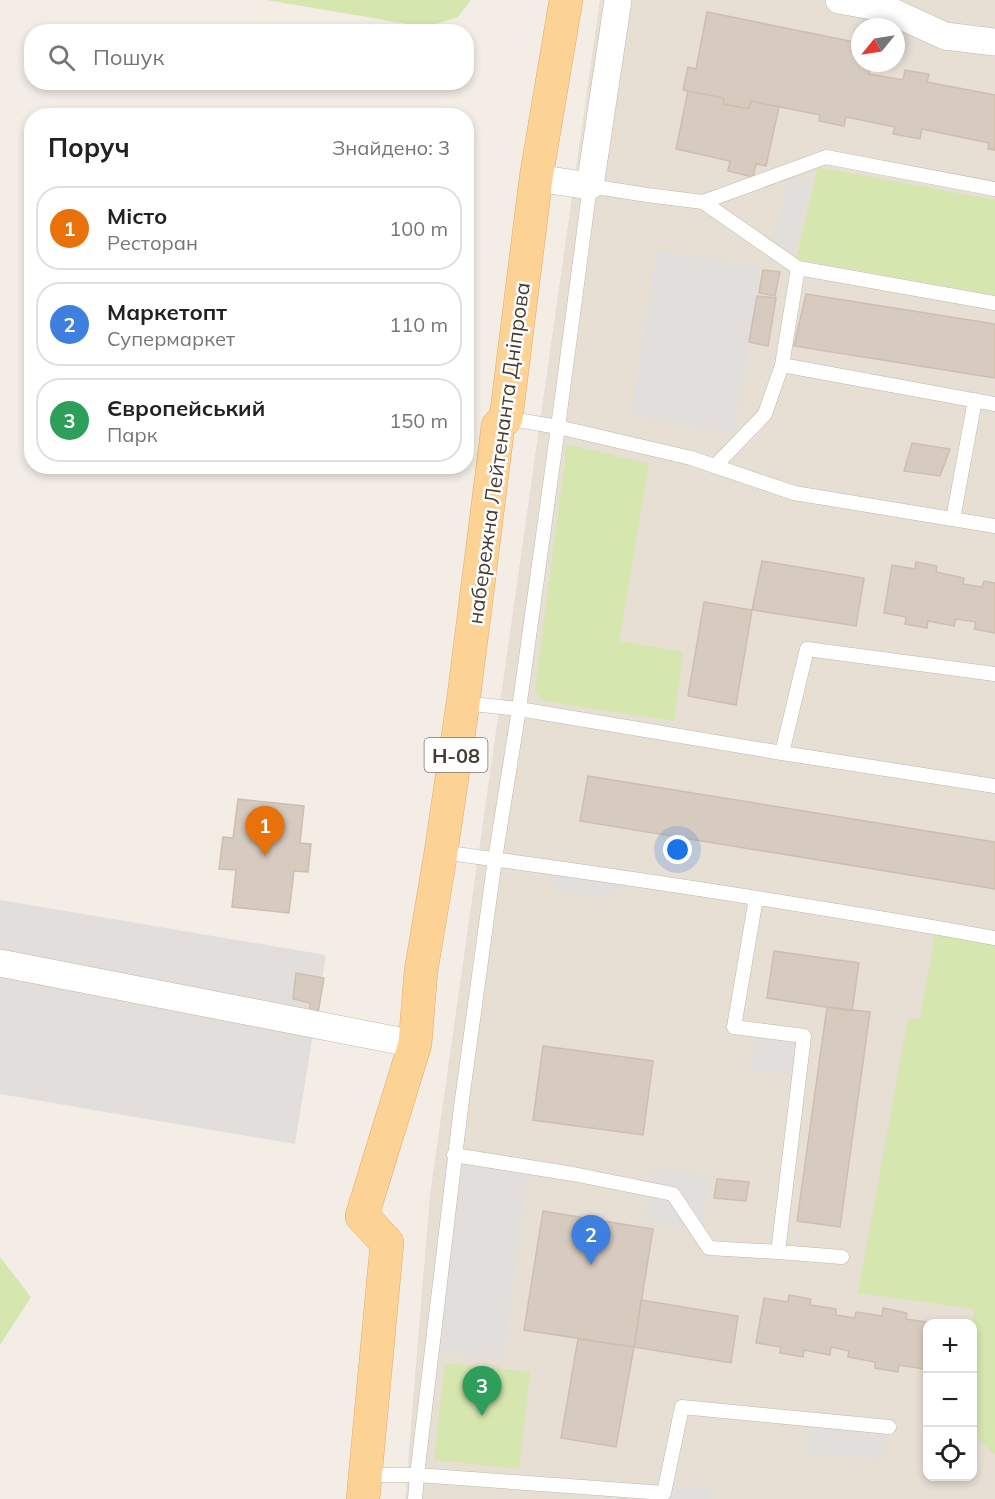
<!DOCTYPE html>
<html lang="uk">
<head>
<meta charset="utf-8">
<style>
	:root { --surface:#fff; --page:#f2f2f2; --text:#222; --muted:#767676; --line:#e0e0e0; --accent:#2563eb }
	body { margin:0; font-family:Mulish,sans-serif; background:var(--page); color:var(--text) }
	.controls { position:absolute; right:18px; bottom:18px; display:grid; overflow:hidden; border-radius:12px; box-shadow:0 3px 9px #0003 }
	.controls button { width:54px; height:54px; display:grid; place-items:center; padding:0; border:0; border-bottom:2px solid var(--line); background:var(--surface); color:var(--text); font:30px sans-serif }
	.compass { position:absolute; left:851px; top:18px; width:54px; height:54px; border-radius:50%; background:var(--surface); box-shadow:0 3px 9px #0003; rotate:240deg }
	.you { position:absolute; left:678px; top:850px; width:21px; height:21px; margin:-15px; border:4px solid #fff; border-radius:50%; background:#1a73e8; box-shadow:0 0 0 9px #1a73e833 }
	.badge { display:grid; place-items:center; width:39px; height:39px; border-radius:50%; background:var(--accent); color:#fff; font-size:20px; font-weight:700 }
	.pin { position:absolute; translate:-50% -50px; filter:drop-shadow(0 2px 3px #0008) }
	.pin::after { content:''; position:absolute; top:32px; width:21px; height:18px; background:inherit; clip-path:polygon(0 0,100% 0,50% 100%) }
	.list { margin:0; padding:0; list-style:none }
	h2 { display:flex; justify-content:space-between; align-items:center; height:78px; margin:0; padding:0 24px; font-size:26px }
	h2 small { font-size:20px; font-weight:400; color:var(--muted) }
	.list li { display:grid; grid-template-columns:39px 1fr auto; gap:18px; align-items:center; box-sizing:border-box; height:84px; margin:0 12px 12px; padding:0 12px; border:2px solid var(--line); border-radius:24px }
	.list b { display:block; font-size:22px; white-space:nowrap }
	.list p { margin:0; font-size:20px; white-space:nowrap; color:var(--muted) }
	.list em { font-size:20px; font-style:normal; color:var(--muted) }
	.icon { flex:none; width:33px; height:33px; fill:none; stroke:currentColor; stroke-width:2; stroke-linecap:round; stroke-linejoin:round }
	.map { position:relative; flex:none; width:995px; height:1499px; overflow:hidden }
	.search { position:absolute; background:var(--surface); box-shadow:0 3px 9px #0003; left:24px; top:24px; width:450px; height:66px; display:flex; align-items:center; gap:15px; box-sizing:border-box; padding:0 21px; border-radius:24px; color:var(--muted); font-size:22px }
	.panel { position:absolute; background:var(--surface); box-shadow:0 3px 9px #0003; left:24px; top:108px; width:450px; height:366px; border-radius:24px }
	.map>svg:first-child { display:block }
</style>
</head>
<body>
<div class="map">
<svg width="995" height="1499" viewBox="0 0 995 1499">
	<rect width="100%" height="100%" fill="#f3ede6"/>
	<path fill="#e7ded4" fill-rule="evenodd" d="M 600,0 L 995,0 L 995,1499 L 405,1499 L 430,1195 ZM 860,27 L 896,27 L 896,63 L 860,63 ZM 928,1324 L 972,1324 L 972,1476 L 928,1476 Z"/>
	<path fill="#d5e7af" d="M 267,0 L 471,0 L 458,17 L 425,27 Z
		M 818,167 L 995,200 L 995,295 L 796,259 Z
		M 567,444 L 649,464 L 619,641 L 683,652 L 674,721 L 549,702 L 540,699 L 535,690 Z
		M 935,935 L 995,944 L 995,1454 L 980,1441 L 973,1420 L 972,1323 L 975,1309 L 858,1293 L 908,1019 L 920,1019 Z
		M 0,1257 L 31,1297 L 0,1345 Z
		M 445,1363 L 530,1372 L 519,1469 L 434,1460 Z"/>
	<path fill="#e1dedb" d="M 789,177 L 811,180 L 794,252 L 771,249 Z
		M 657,251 L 761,267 L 734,433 L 631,415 Z
		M 550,867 L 627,878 L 606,898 L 554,890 Z
		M 0,900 L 326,955 L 295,1144 L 0,1094 Z
		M 756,1030 L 804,1036 L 799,1075 L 749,1070 Z
		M 461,1164 L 528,1173 L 503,1360 L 436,1351 Z
		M 652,1168 L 711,1176 L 701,1230 L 644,1220 Z
		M 814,1420 L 889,1427 L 881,1459 L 806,1453 Z
		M 666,1485 L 713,1487 L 710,1499 L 656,1499 Z"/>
	<path fill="#d7cabf" stroke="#cfbeaf" stroke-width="1.5" d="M 707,12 L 860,43 L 860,63 L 871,63 L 869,74 L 903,80 L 905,70 L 929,74 L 927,82 L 995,95 L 995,150 L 988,149 L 989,143 L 922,129 L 920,139 L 893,134 L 895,127 L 846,117 L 844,126 L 819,121 L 820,115 L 751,101 L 749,109 L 723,104 L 724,98 L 683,90 L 688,67 L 696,69 Z
		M 688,91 L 724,98 L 723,104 L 749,109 L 751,101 L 779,107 L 766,166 L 756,164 L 753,177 L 728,171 L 730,161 L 676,149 Z
		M 763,270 L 780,272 L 775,296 L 759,293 Z
		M 806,294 L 995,324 L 995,378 L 794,346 Z
		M 757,296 L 776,298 L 768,346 L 749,342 Z
		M 912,443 L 950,449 L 940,476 L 904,471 Z
		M 762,561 L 864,578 L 856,626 L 752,610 Z
		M 916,562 L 937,566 L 936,572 L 964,578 L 963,584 L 982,587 L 984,581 L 995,583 L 995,633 L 974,629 L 976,622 L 956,619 L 954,626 L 928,621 L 927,628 L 905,624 L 906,617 L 884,613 L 892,565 L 915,569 Z
		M 704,602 L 752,610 L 736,705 L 688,696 Z
		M 588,776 L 995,842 L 995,889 L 580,821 Z
		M 238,799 L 304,806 L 300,843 L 311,844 L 308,872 L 294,871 L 289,913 L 232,907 L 236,870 L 219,869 L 223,837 L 233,838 Z
		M 774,951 L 859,963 L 852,1011 L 767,998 Z
		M 296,973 L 324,978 L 318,1013 L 310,1011 L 310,1003 L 293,999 Z
		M 827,1007 L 870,1012 L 840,1227 L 797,1221 Z
		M 543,1046 L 653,1061 L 643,1135 L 533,1120 Z
		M 717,1179 L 749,1182 L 746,1201 L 714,1198 Z
		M 543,1211 L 653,1229 L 634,1347 L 524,1330 Z
		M 789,1295 L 811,1299 L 810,1305 L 836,1309 L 836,1315 L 855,1318 L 856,1312 L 882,1316 L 883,1308 L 907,1313 L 906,1319 L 932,1323 L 928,1324 L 928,1349 L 924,1369 L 899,1365 L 898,1372 L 875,1368 L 875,1362 L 848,1357 L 849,1351 L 831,1347 L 830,1355 L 804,1350 L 803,1357 L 780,1353 L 781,1347 L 756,1343 L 764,1298 L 788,1302 Z
		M 641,1300 L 738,1316 L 731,1363 L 634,1347 Z
		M 578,1339 L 634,1347 L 616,1447 L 561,1438 Z"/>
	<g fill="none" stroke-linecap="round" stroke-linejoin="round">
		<g stroke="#c1b7ac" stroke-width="15">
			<path id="lane" d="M 995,189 L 826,157 L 703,202 L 647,195 L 590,186 L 558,427 L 691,458 L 794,493 L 995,526
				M 703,202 L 798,268 L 782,365 L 995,404
				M 798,268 L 995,303
				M 715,466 L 765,414 L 782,365
				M 953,519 L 975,400
				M 463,703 L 519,709 L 782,753 L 995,786
				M 782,753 L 807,649 L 995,674
				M 441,852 C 627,877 811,905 995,938
				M 756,898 L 734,1027 L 804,1036 L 778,1252 L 842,1257
				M 454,1155 L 573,1174 L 673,1194 L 709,1248 L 778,1252
				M 365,1475 L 417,1475 L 664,1493 L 682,1407 L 889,1427
				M 415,1499 L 417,1475 L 461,1107 L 495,859 L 519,709 L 558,427 L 506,418"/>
		</g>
		<g stroke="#c1b7ac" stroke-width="28">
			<path id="street" d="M 839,0 L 884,8 L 945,36 L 995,42
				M 536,178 L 590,186 L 618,0
				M 0,963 L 415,1044"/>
		</g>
		<g stroke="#e2ac65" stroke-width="34">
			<path id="primary" d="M 363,1499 L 387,1243 L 362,1216 L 415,1044 L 421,971 L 441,852 L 463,703 L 498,426 L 506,418 L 536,178 L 566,0"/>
		</g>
		<use href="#lane" stroke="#fff" stroke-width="14"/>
		<use href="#street" stroke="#fff" stroke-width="27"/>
		<use href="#primary" stroke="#fdd295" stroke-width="33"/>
	</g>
	<g text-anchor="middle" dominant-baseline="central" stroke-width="5" stroke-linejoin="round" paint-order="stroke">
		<rect fill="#fff" stroke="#7d7772" stroke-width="1.5" x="424.5" y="738" width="63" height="34" rx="4.5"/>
		<g font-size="20" font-weight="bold" fill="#453d35">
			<text x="456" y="755">Н-08</text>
		</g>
		<g font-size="21" fill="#453d35" stroke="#fff">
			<text transform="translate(498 453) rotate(-82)">набережна Лейтенанта Дніпрова</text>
		</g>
	</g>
</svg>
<div class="controls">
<button>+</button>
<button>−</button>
<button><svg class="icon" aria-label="locate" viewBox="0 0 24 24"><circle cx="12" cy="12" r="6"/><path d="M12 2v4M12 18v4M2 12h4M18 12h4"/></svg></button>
</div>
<svg class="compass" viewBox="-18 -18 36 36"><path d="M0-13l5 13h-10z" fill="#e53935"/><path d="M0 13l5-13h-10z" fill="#767676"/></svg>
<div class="you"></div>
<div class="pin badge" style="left:265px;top:856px;background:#e8710a">1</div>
<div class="pin badge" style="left:591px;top:1265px;background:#3f7fe0">2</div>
<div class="pin badge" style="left:482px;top:1416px;background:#2e9e5b">3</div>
<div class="search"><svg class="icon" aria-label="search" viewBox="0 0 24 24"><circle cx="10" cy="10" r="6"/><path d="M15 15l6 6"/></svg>Пошук</div>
<section class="panel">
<h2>Поруч<small>Знайдено: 3</small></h2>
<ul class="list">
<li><span class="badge" style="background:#e8710a">1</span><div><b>Місто</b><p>Ресторан</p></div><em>100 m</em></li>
<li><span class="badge" style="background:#3f7fe0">2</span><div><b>Маркетопт</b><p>Супермаркет</p></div><em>110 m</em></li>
<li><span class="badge" style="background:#2e9e5b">3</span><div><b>Європейський</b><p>Парк</p></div><em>150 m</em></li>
</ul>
</section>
</div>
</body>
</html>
